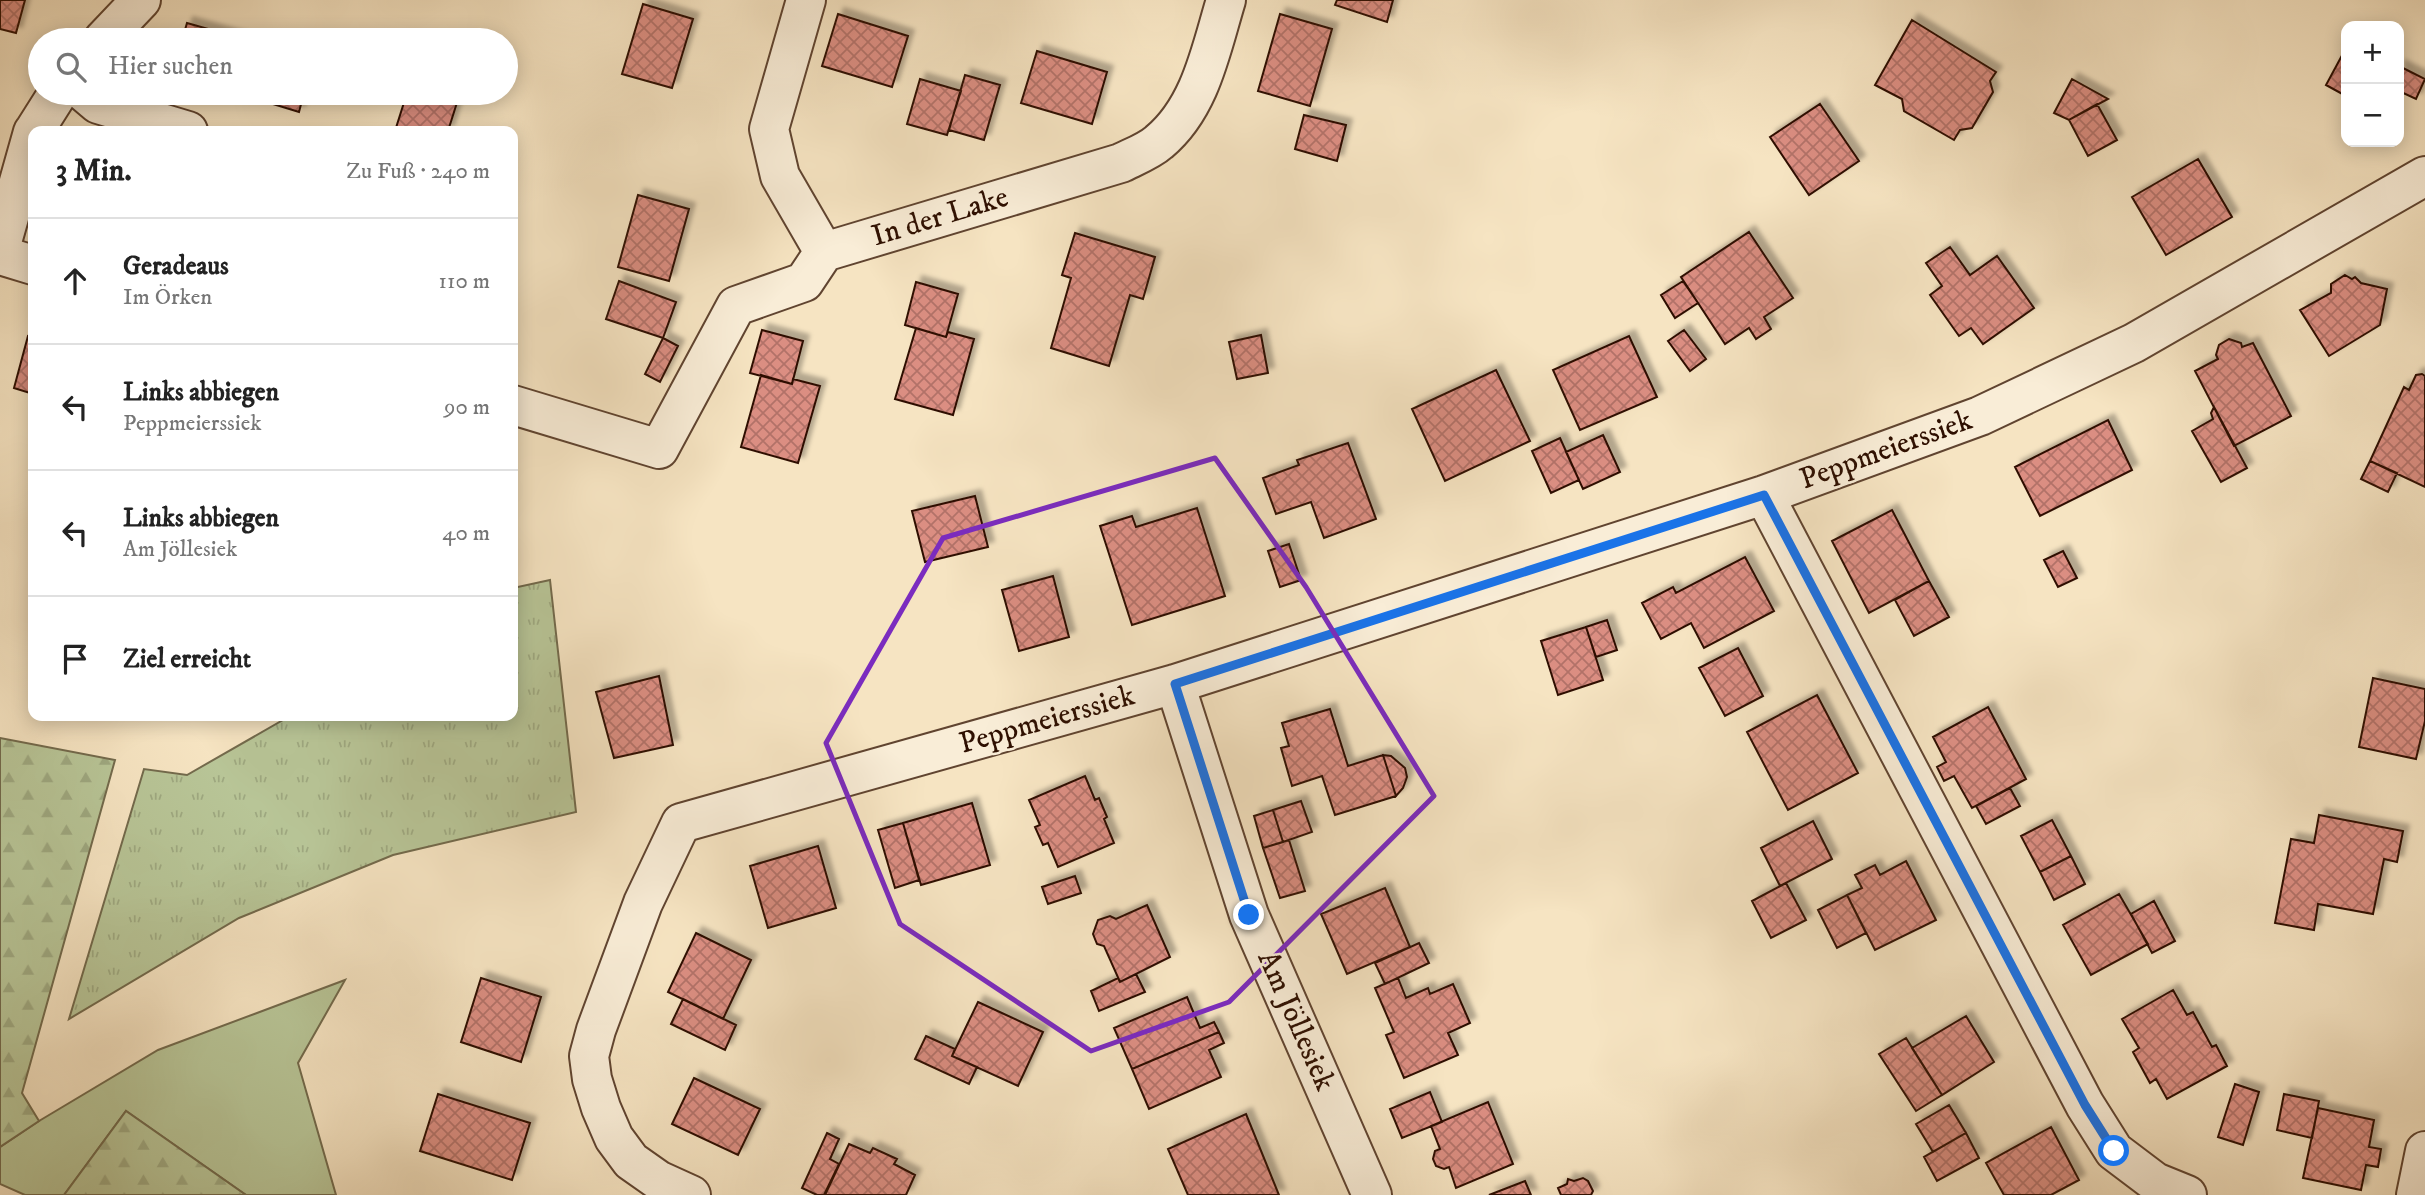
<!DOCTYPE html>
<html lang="de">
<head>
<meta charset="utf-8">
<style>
	:root { --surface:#fff; --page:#f2f2f2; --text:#222; --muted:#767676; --line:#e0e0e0 }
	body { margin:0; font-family:"IM FELL DW Pica",serif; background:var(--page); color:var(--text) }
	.controls { position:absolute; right:21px; top:21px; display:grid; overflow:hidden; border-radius:14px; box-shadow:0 4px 18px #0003 }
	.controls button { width:63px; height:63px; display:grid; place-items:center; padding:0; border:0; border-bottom:2px solid var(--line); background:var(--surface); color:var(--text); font:35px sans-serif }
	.stop { position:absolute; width:21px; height:21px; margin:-16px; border:5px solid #1a73e8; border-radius:50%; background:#fff }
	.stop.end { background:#1a73e8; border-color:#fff; box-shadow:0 2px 7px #0008 }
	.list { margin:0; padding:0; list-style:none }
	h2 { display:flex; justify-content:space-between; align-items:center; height:91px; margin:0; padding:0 28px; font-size:30px }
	h2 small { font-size:23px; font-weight:400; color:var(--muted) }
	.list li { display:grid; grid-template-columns:46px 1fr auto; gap:21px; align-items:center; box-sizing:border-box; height:126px; padding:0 28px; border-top:2px solid var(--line) }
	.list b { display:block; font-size:26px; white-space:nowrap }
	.list p { margin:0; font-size:23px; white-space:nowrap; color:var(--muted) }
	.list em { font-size:23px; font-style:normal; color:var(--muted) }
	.icon { flex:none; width:38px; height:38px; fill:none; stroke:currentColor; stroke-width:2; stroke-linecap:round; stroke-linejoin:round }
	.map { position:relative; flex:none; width:2425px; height:1195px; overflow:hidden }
	.search { position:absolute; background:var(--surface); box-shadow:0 4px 18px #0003; left:28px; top:28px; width:490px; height:77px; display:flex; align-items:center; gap:18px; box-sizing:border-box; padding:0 24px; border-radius:38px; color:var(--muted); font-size:26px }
	.panel { position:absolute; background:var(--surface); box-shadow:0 4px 18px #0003; left:28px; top:126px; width:490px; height:595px; border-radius:14px }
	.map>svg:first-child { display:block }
</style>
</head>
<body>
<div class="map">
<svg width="2425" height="1195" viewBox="0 0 2425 1195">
	<defs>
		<pattern id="forest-firs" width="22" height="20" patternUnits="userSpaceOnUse" patternTransform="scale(1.75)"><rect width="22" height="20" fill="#b8c597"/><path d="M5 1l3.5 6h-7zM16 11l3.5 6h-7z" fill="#9ea880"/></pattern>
		<pattern id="park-tufts" width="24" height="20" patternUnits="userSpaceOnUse" patternTransform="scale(1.75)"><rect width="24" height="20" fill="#b8c597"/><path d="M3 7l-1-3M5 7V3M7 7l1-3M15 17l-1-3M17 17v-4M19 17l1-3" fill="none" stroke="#9ea880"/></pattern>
		<pattern id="building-cross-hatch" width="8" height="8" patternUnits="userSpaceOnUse" patternTransform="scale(1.75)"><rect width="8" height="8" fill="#db8e82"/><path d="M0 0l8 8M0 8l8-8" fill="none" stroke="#b27268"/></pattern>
		<filter id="shadow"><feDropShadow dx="6" dy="-6" stdDeviation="2" flood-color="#0004"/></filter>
	</defs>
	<rect width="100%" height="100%" fill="#f6e4c2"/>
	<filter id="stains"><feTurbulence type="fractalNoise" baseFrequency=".00286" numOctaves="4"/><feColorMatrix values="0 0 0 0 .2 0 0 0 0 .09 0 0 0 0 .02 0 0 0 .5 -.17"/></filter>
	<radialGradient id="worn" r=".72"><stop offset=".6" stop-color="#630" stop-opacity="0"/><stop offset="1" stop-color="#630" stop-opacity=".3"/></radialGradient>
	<path fill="#b8c597" stroke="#736a4c" stroke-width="2" d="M 345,980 L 298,1063 L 336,1195 L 246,1195 L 126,1111 L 64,1195 L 25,1195 L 0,1184 L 0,1147 L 39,1121 L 158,1050 Z"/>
	<path fill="url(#forest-firs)" stroke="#736a4c" stroke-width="2" d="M 0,738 L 115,760 L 22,1093 L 39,1121 L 0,1147 Z
		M 126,1111 L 246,1195 L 64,1195 Z"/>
	<path fill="url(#park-tufts)" stroke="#736a4c" stroke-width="2" d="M 550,580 L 576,812 L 393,855 L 239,918 L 69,1019 L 144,769 L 187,775 L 290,716 L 513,716 L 513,588 Z"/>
	<path fill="url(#building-cross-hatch)" stroke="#2e0f00" stroke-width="2" filter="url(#shadow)" d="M 0,0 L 25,0 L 16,33 L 0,29 Z
		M 1337,0 L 1393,0 L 1387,22 L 1335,5 Z
		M 643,4 L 693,19 L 672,88 L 622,74 Z
		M 838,14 L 908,36 L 892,87 L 822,66 Z
		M 1280,14 L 1332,29 L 1310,106 L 1258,91 Z
		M 1912,20 L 1996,72 L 1990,81 L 1993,92 L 1972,128 L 1960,130 L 1954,140 L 1904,111 L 1902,99 L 1875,85 Z
		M 187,23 L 247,40 L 182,40 Z
		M 2346,48 L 2346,96 L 2326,85 Z
		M 1037,51 L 1107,72 L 1092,124 L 1021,103 Z
		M 2399,66 L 2425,79 L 2416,99 L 2399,91 Z
		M 965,75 L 1000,85 L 984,140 L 949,130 Z
		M 920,79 L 961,91 L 947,135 L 907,124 Z
		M 2072,79 L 2108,99 L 2069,120 L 2054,113 Z
		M 262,93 L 304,93 L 299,112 L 260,100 Z
		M 407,93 L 460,93 L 448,131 L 395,131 Z
		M 1820,104 L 1859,161 L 1809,195 L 1770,137 Z
		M 2097,104 L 2117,140 L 2088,156 L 2069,120 Z
		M 1304,115 L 1346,125 L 1337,161 L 1295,149 Z
		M 2198,159 L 2232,217 L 2166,255 L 2132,197 Z
		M 638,195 L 689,209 L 669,281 L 618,267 Z
		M 1749,232 L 1793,298 L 1764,317 L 1771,329 L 1756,339 L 1749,328 L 1725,344 L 1681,277 Z
		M 1075,233 L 1155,257 L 1143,299 L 1130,295 L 1109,366 L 1051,348 L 1071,278 L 1062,275 Z
		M 1950,247 L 1970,275 L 1997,256 L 2034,308 L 1983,344 L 1971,328 L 1959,336 L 1930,295 L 1942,286 L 1926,263 Z
		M 2345,275 L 2352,279 L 2355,277 L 2361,283 L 2387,289 L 2380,325 L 2329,356 L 2300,310 L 2331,293 L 2331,284 Z
		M 619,281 L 676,302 L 663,338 L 606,319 Z
		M 1683,281 L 1698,303 L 1675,318 L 1661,295 Z
		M 916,282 L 958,294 L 946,337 L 905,325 Z
		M 916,328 L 946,337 L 948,332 L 974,339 L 953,415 L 895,399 Z
		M 762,330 L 803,341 L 792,384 L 750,373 Z
		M 1684,330 L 1706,359 L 1690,371 L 1668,341 Z
		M 1261,335 L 1268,373 L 1237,379 L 1229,342 Z
		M 28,336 L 33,337 L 33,394 L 14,388 Z
		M 1629,336 L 1657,397 L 1580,430 L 1553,370 Z
		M 663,338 L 678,346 L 660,382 L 645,374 Z
		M 2229,339 L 2241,343 L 2242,347 L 2253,343 L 2291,416 L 2234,446 L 2195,371 L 2218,359 L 2216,355 L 2219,345 Z
		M 1496,370 L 1530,441 L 1445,481 L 1412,409 Z
		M 2422,374 L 2425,376 L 2425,487 L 2370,461 L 2404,387 L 2409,390 L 2416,375 Z
		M 761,375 L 792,384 L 793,379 L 820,386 L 798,463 L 741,447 Z
		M 2214,407 L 2247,468 L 2221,482 L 2192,431 L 2213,419 L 2211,413 Z
		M 2108,420 L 2132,470 L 2040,516 L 2015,467 Z
		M 1603,435 L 1620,472 L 1583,489 L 1566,452 Z
		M 1560,438 L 1579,480 L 1551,493 L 1532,451 Z
		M 1348,443 L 1376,519 L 1324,538 L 1311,502 L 1276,514 L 1263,478 L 1299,465 L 1297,460 Z
		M 2370,461 L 2397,473 L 2388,492 L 2361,479 Z
		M 975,496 L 988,547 L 925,562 L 912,511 Z
		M 1197,508 L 1225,596 L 1132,625 L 1100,526 L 1132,516 L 1136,527 Z
		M 1892,510 L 1929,581 L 1869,613 L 1832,541 Z
		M 1289,544 L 1301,580 L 1280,587 L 1268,551 Z
		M 2063,551 L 2077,578 L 2058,587 L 2044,560 Z
		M 1745,557 L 1774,611 L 1704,648 L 1691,623 L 1661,639 L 1642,603 L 1673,587 L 1676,593 Z
		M 1053,576 L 1069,637 L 1019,651 L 1002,590 Z
		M 1929,581 L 1949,617 L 1914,636 L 1895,600 Z
		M 1607,620 L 1617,650 L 1596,657 L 1586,627 Z
		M 1586,627 L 1603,680 L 1558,695 L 1541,641 Z
		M 1738,648 L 1763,696 L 1725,716 L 1699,668 Z
		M 659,676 L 673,745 L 614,758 L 596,692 Z
		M 2373,678 L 2425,689 L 2425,721 L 2416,759 L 2359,747 Z
		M 1817,695 L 1858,773 L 1788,810 L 1747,732 Z
		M 1988,707 L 2026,779 L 1972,808 L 1954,776 L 1944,781 L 1937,767 L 1946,762 L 1933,737 Z
		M 1330,709 L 1348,766 L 1383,755 L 1396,796 L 1335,815 L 1322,776 L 1292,786 L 1281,748 L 1289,746 L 1282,723 Z
		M 1383,755 L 1391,756 L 1405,768 L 1407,777 L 1403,788 L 1396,796 Z
		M 1085,776 L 1095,800 L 1099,798 L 1107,817 L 1104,819 L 1114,843 L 1058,867 L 1048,843 L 1043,845 L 1035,827 L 1040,825 L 1029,800 Z
		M 2010,788 L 2020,806 L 1986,824 L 1976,806 Z
		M 1301,801 L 1312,832 L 1283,842 L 1273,810 Z
		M 972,803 L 990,865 L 921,885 L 903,823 Z
		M 1273,810 L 1283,842 L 1263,848 L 1254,816 Z
		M 2319,815 L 2403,831 L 2397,862 L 2384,859 L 2373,914 L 2318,904 L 2314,930 L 2275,923 L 2291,839 L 2314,843 Z
		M 2052,820 L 2071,856 L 2040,872 L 2021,836 Z
		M 1813,821 L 1832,859 L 1780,886 L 1761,848 Z
		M 903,823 L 919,880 L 895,888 L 878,830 Z
		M 1289,840 L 1305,891 L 1280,898 L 1263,848 Z
		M 818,846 L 836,908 L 768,928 L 750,866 Z
		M 2071,856 L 2085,884 L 2054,900 L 2040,872 Z
		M 1906,861 L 1936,920 L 1875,950 L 1847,895 L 1862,888 L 1855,875 L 1875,865 L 1880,875 Z
		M 1075,876 L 1081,893 L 1048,904 L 1042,887 Z
		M 1786,883 L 1806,920 L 1771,938 L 1752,901 Z
		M 1385,888 L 1410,947 L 1347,974 L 1321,914 Z
		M 2119,894 L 2148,944 L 2091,975 L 2063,925 Z
		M 1847,895 L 1866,933 L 1837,948 L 1818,910 Z
		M 2154,901 L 2175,941 L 2152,953 L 2131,914 Z
		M 1147,905 L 1170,957 L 1120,982 L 1104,946 L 1097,944 L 1093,934 L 1098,920 L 1110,916 L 1116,919 Z
		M 696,933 L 751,960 L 723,1019 L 668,992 Z
		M 1419,943 L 1429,963 L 1385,984 L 1375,963 Z
		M 1136,974 L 1145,992 L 1099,1011 L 1091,991 L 1118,978 L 1120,982 Z
		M 481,978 L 541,997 L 521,1062 L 461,1042 Z
		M 1398,978 L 1406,998 L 1428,988 L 1430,994 L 1453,984 L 1470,1023 L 1448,1033 L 1458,1055 L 1404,1078 L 1386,1035 L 1394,1032 L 1375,988 Z
		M 2173,990 L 2187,1015 L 2193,1012 L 2212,1047 L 2216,1045 L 2227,1066 L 2167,1099 L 2156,1079 L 2150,1083 L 2133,1052 L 2139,1048 L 2122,1019 Z
		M 1187,997 L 1200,1028 L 1214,1022 L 1219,1032 L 1132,1069 L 1114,1028 Z
		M 683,999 L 736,1025 L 725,1050 L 671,1024 Z
		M 978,1002 L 1043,1032 L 1018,1086 L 952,1056 Z
		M 1966,1016 L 1994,1062 L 1942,1095 L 1912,1048 Z
		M 1219,1032 L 1224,1043 L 1209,1050 L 1221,1077 L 1149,1109 L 1132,1069 Z
		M 926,1036 L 955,1049 L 952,1056 L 977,1067 L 969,1084 L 915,1059 Z
		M 1906,1038 L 1942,1095 L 1916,1111 L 1879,1054 Z
		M 694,1078 L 760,1109 L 738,1155 L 672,1124 Z
		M 2235,1084 L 2259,1092 L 2243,1145 L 2218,1137 Z
		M 1430,1092 L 1442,1122 L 1402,1138 L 1390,1109 Z
		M 438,1094 L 530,1123 L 512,1180 L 420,1151 Z
		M 2284,1094 L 2319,1101 L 2312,1138 L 2277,1130 Z
		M 1488,1102 L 1513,1164 L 1456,1188 L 1449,1167 L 1444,1169 L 1436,1166 L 1433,1159 L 1435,1151 L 1440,1149 L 1431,1126 Z
		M 1949,1105 L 1966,1133 L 1933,1152 L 1916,1124 Z
		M 2318,1108 L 2374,1120 L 2369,1147 L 2381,1149 L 2378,1167 L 2366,1165 L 2361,1190 L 2303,1178 Z
		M 1246,1114 L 1279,1195 L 1188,1195 L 1168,1149 Z
		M 2051,1127 L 2079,1180 L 2051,1195 L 2004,1195 L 1986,1163 Z
		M 827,1133 L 839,1139 L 830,1159 L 839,1164 L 824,1195 L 817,1195 L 802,1188 Z
		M 1966,1133 L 1979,1158 L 1937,1181 L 1924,1157 Z
		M 849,1144 L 870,1153 L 873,1148 L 897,1159 L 894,1164 L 915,1175 L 906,1195 L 825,1195 Z
		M 1583,1178 L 1588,1181 L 1593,1191 L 1591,1195 L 1561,1195 L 1558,1188 L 1567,1184 L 1568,1179 L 1574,1181 Z
		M 1525,1181 L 1531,1195 L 1489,1195 Z"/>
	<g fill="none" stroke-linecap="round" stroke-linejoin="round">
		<g stroke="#604430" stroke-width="42">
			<path id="minor" d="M 806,0 L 769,129 L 780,176 L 824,252
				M 103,40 L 141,0
				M 85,93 L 98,104 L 188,131
				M 34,131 L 58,93
				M 0,249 L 33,132
				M 0,255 L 33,265
				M 513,405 L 659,449 L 736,306 L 804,282 L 824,252 L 1121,163 C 1133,157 1149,151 1159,142 C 1201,107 1211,49 1226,0
				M 1764,495 L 2085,1105 L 2114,1151 L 2155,1182 L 2187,1195
				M 1175,684 L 1249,915 L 1372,1195
				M 691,1195 L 658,1180 L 631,1161 L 614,1138 L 601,1108 L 592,1079 L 589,1056 L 596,1030 L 643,903 L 681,823 L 1175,684 L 1764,495 L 1980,416 L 2134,343 L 2425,176
				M 2416,1195 L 2425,1151"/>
		</g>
		<use href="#minor" stroke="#f9edd7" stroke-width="38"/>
	</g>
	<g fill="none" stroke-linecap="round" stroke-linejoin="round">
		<path stroke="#1a73e8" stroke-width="9" d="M 1249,915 L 1175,684 L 1764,495 L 2085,1105 L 2114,1151"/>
	</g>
	<path fill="none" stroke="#7b2cbf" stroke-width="5" stroke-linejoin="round" d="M 1215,458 L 1306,587 L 1434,796 L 1229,1002 L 1091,1051 L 900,924 L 826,743 L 943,538 Z"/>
	<g text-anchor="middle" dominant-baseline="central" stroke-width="5" stroke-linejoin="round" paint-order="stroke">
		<g font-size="30" fill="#2e0f00" stroke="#f9edd7">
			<text transform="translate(940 217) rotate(-17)">In der Lake</text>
			<text transform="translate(1886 450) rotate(-20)">Peppmeierssiek</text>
			<text transform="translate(1047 720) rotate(-16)">Peppmeierssiek</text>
			<text transform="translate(1296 1021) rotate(66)">Am Jöllesiek</text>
		</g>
	</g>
	<rect width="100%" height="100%" filter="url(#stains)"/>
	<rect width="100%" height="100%" fill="url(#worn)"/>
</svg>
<div class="controls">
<button>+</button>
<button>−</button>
</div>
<div class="stop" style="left:2114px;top:1151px"></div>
<div class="stop end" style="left:1249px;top:915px"></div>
<div class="search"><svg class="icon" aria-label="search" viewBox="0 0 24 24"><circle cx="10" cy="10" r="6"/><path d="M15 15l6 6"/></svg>Hier suchen</div>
<section class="panel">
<h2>3 Min.<small>Zu Fuß · 240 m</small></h2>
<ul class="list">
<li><svg class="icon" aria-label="ahead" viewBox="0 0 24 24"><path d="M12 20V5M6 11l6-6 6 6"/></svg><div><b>Geradeaus</b><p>Im Örken</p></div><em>110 m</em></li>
<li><svg class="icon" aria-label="left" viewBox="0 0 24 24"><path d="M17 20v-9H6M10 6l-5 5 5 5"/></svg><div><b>Links abbiegen</b><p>Peppmeierssiek</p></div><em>90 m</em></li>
<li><svg class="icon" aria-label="left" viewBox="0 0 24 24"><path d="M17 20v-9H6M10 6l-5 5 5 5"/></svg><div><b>Links abbiegen</b><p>Am Jöllesiek</p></div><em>40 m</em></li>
<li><svg class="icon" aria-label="arrive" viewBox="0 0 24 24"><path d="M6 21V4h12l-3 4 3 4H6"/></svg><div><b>Ziel erreicht</b></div></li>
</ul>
</section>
</div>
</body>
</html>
